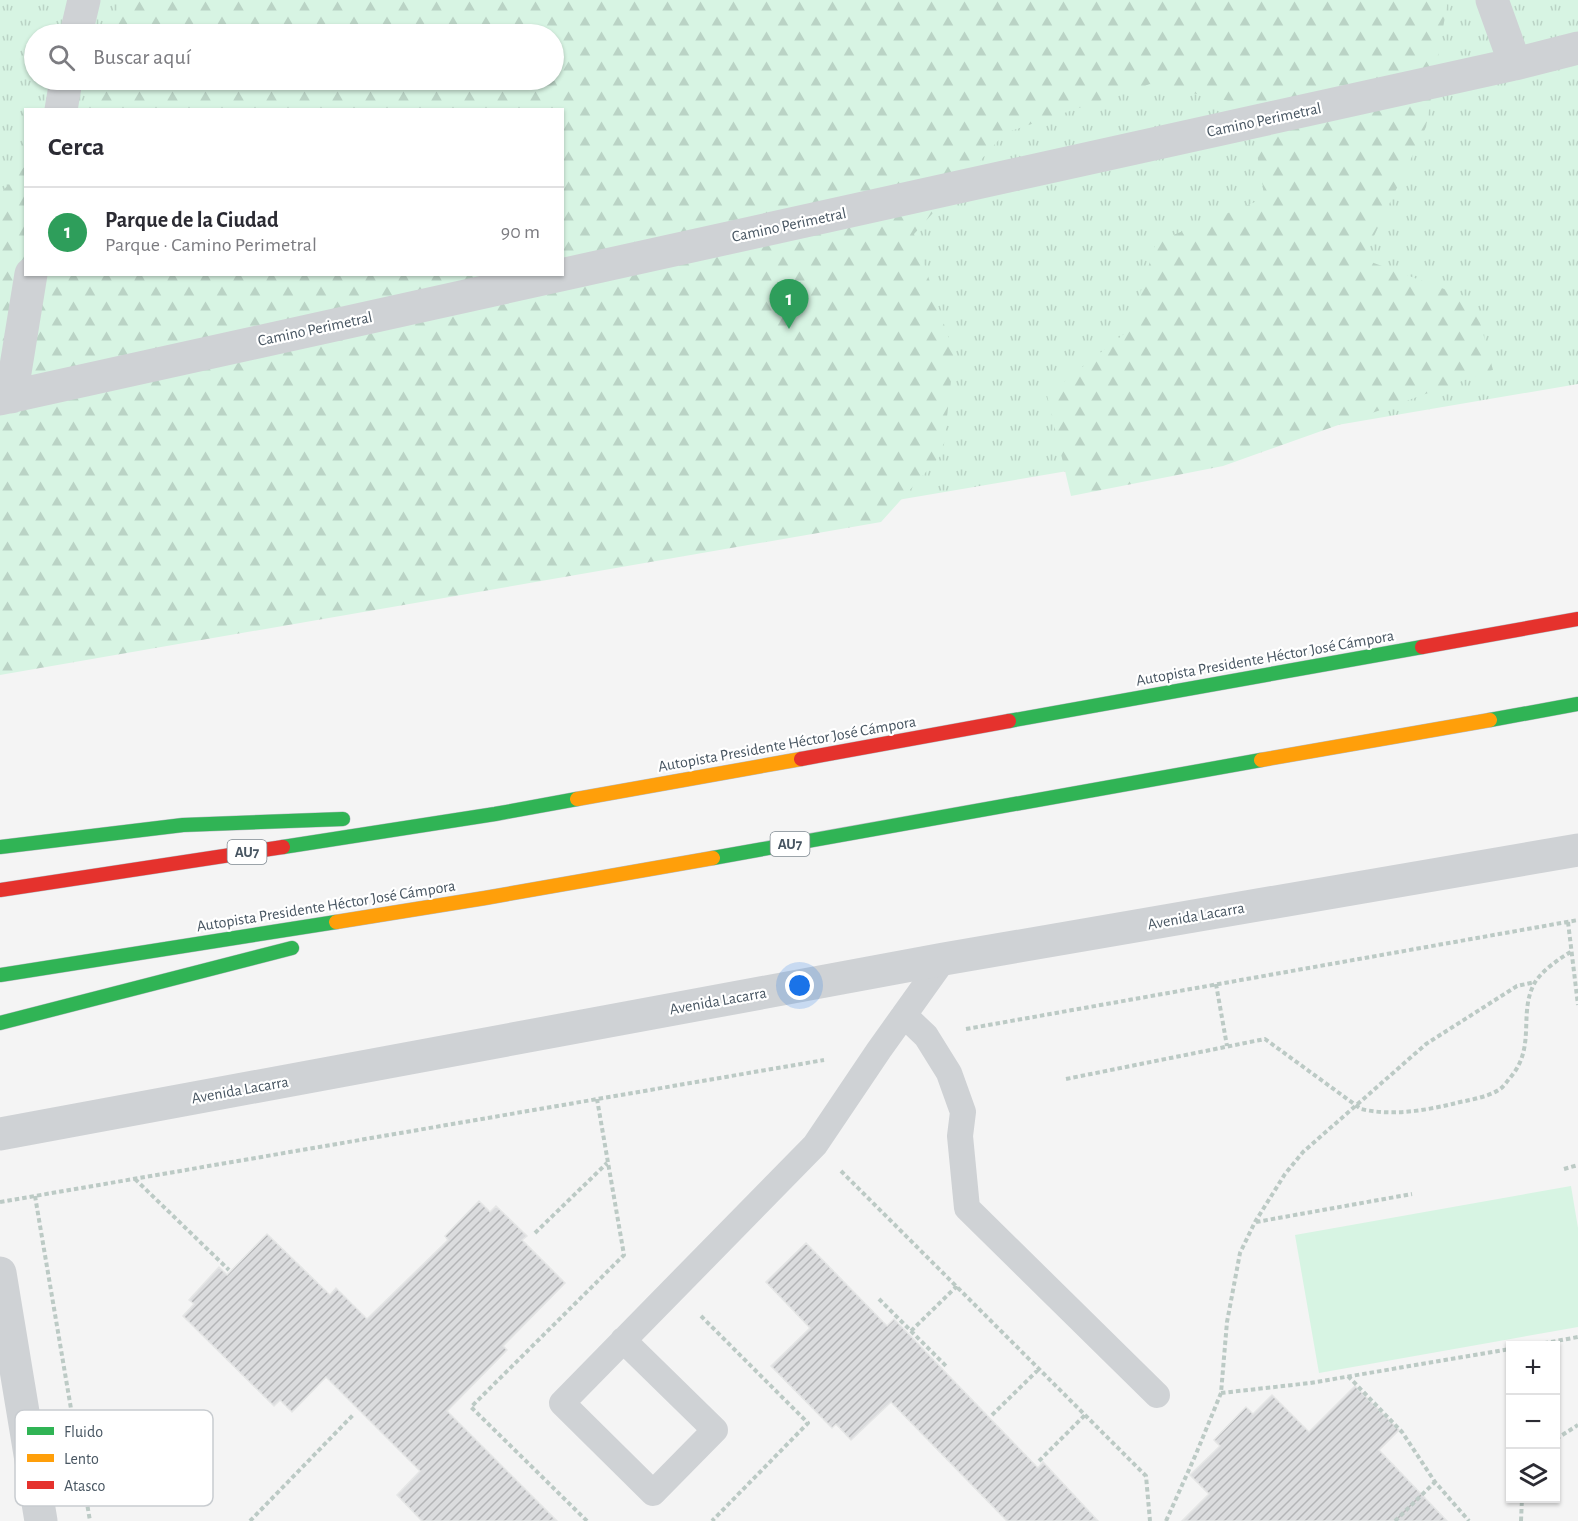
<!DOCTYPE html>
<html lang="es">
<head>
<meta charset="utf-8">
<style>
	:root { --surface:#fff; --page:#f2f2f3; --text:#2b2b33; --muted:#7c7c81; --line:#e1e1e2; --accent:#ea580c }
	body { margin:0; font-family:"Alegreya Sans",sans-serif; background:var(--page); color:var(--text) }
	.controls { position:absolute; right:18px; bottom:18px; display:grid; overflow:hidden; border-radius:0px; box-shadow:0 2px 4px #0004 }
	.controls button { width:54px; height:54px; display:grid; place-items:center; padding:0; border:0; border-bottom:2px solid var(--line); background:var(--surface); color:var(--text); font:30px sans-serif }
	.you { position:absolute; left:800px; top:986px; width:21px; height:21px; margin:-15px; border:4px solid #fff; border-radius:50%; background:#1a73e8; box-shadow:0 0 0 9px #1a73e833 }
	.badge { display:grid; place-items:center; width:39px; height:39px; border-radius:50%; background:var(--accent); color:#fff; font-size:20px; font-weight:700 }
	.pin { position:absolute; translate:-50% -50px; filter:drop-shadow(0 2px 3px #0008) }
	.pin::after { content:''; position:absolute; top:32px; width:21px; height:18px; background:inherit; clip-path:polygon(0 0,100% 0,50% 100%) }
	.list { margin:0; padding:0; list-style:none }
	h2 { display:flex; justify-content:space-between; align-items:center; height:78px; margin:0; padding:0 24px; font-size:26px }
	h2 small { font-size:20px; font-weight:400; color:var(--muted) }
	.list li { display:grid; grid-template-columns:39px 1fr auto; gap:18px; align-items:center; box-sizing:border-box; height:90px; padding:0 24px; border-top:2px solid var(--line) }
	.list b { display:block; font-size:22px; white-space:nowrap }
	.list p { margin:0; font-size:20px; white-space:nowrap; color:var(--muted) }
	.list em { font-size:20px; font-style:normal; color:var(--muted) }
	.icon { flex:none; width:33px; height:33px; fill:none; stroke:currentColor; stroke-width:2; stroke-linecap:round; stroke-linejoin:round }
	.map { position:relative; flex:none; width:1578px; height:1521px; overflow:hidden }
	.search { position:absolute; background:var(--surface); box-shadow:0 2px 4px #0004; left:24px; top:24px; width:540px; height:66px; display:flex; align-items:center; gap:15px; box-sizing:border-box; padding:0 21px; border-radius:33px; color:var(--muted); font-size:22px }
	.panel { position:absolute; background:var(--surface); box-shadow:0 2px 4px #0004; left:24px; top:108px; width:540px; height:168px; border-radius:0px }
	.map>svg:first-child { display:block }
</style>
</head>
<body>
<div class="map">
<svg width="1578" height="1521" viewBox="0 0 1578 1521">
	<defs>
		<pattern id="grass-tufts" width="24" height="20" patternUnits="userSpaceOnUse" patternTransform="scale(1.5)"><rect width="24" height="20" fill="#d7f4e3"/><path d="M3 7l-1-3M5 7V3M7 7l1-3M15 17l-1-3M17 17v-4M19 17l1-3" fill="none" stroke="#bad3c5"/></pattern>
		<pattern id="forest-firs" width="22" height="20" patternUnits="userSpaceOnUse" patternTransform="scale(1.5)"><rect width="22" height="20" fill="#d7f4e3"/><path d="M5 1l3.5 6h-7zM16 11l3.5 6h-7z" fill="#bad3c5"/></pattern>
		<pattern id="building-hatch" width="6" height="6" patternUnits="userSpaceOnUse" patternTransform="scale(1.5)"><rect width="6" height="6" fill="#dbdcde"/><path d="M-1 1l2-2M0 6l6-6M5 7l2-2" fill="none" stroke="#b4b5b7"/></pattern>
	</defs>
	<rect width="100%" height="100%" fill="#f4f4f4"/>
	<path fill="url(#grass-tufts)" fill-rule="evenodd" d="M 0,0 L 1578,0 L 1578,384 L 0,653 ZM 34,34 L 554,34 L 554,80 L 34,80 ZM 26,110 L 562,110 L 562,274 L 26,274 Z"/>
	<path fill="url(#forest-firs)" d="M 120,0 L 1443,0 L 1447,5 L 1426,127 L 1363,259 L 1474,300 L 1493,370 L 1223,466 L 1071,496 L 1047,395 L 1129,330 L 1156,242 L 1265,198 L 1248,105 L 1150,84 L 1005,133 L 914,234 L 954,354 L 943,453 L 881,522 L 0,675 L 0,194 L 25,166 L 26,274 L 562,274 L 562,110 L 76,109 L 97,87 L 99,80 L 554,80 L 554,34 L 111,34 Z"/>
	<path fill="#d7f4e3" d="M 1571,1186 L 1578,1228 L 1578,1327 L 1319,1373 L 1295,1235 Z"/>
	<path fill="url(#building-hatch)" stroke="#e5e6e6" stroke-width="1.5" d="M 479,1201 L 490,1212 L 496,1206 L 527,1236 L 522,1240 L 565,1283 L 503,1346 L 507,1350 L 447,1411 L 557,1521 L 422,1521 L 397,1495 L 420,1471 L 326,1377 L 292,1412 L 280,1400 L 274,1406 L 183,1316 L 194,1304 L 189,1300 L 219,1267 L 227,1275 L 267,1234 L 330,1295 L 336,1288 L 367,1319 L 448,1240 L 445,1236 Z
		M 806,1243 L 887,1326 L 894,1319 L 1038,1468 L 1043,1462 L 1098,1521 L 1007,1521 L 891,1402 L 851,1440 L 836,1424 L 832,1428 L 771,1366 L 810,1328 L 766,1282 Z
		M 1355,1386 L 1399,1430 L 1379,1450 L 1447,1521 L 1182,1521 L 1209,1494 L 1190,1475 L 1220,1446 L 1214,1440 L 1246,1407 L 1253,1414 L 1272,1395 L 1309,1432 Z"/>
	<g fill="none" stroke-linecap="round" stroke-linejoin="round">
		<g stroke="#b8bec4" stroke-width="15">
			<path id="fast" d="M 1490,720 L 1578,704
				M 1009,721 L 1422,647
				M 0,847 L 183,825 L 343,819
				M 283,847 L 495,814 L 577,799
				M 713,858 L 1261,760
				M 0,975 L 336,922
				M 0,1023 L 292,948"/>
		</g>
		<g stroke="#b8bec4" stroke-width="15">
			<path id="slow" d="M 1261,760 L 1490,720
				M 577,799 L 801,759
				M 336,922 L 485,898 L 713,858"/>
		</g>
		<g stroke="#b8bec4" stroke-width="15">
			<path id="jam" d="M 1422,647 L 1578,619
				M 801,759 L 1009,721
				M 0,890 L 283,847"/>
		</g>
		<path stroke="#bccac5" stroke-width="4" stroke-dasharray="4.5 3" stroke-linecap="butt" d="M 1568,922 L 1578,1005
			M 1216,984 L 1227,1046
			M 966,1029 L 1578,920
			M 1066,1079 L 1265,1039 L 1361,1109 C 1390,1116 1423,1111 1452,1104 C 1467,1100 1487,1098 1500,1089 C 1503,1087 1506,1083 1509,1079 C 1537,1048 1518,1015 1534,984 C 1541,971 1559,959 1572,951
			M 1564,1169 L 1578,1165
			M 841,1171 L 1146,1476 L 1150,1521
			M 135,1179 L 229,1270
			M 35,1196 L 90,1521
			M 0,1202 L 824,1060
			M 1256,1222 L 1412,1194
			M 535,1233 L 607,1163
			M 879,1299 L 947,1367
			M 701,1316 L 808,1423 L 712,1521
			M 911,1331 L 957,1286
			M 1529,1346 L 1578,1337
			M 1348,1376 L 1402,1432 L 1435,1482 L 1469,1521
			M 1221,1393 L 1310,1383 L 1510,1349
			M 992,1415 L 1039,1369
			M 1556,1439 L 1578,1425
			M 1039,1461 L 1085,1415
			M 250,1521 L 353,1415
			M 587,1521 L 471,1407 L 624,1255 L 597,1099
			M 1166,1521 L 1196,1454 L 1221,1393 L 1227,1322 L 1240,1253 L 1255,1222 L 1285,1174 L 1303,1152 L 1426,1044 L 1517,986 L 1535,982
			M 1395,1521 L 1435,1482
			M 1521,1521 L 1522,1498"/>
		<path stroke="#cfd2d5" stroke-width="26" d="M 904,1015 L 926,1036 L 949,1073 L 963,1112 L 960,1136 L 967,1208 L 1157,1395
			M 623,1340 L 715,1430 L 653,1493 L 562,1403 L 815,1145 L 879,1050 L 944,959"/>
		<path stroke="#cfd2d5" stroke-width="33" d="M 1492,0 L 1515,64
			M 76,34 L 84,0
			M 61,110 L 66,80
			M 11,397 L 31,274
			M 0,399 L 1515,64 L 1578,48
			M 0,1134 L 944,959 L 1578,850
			M 0,1273 L 41,1521"/>
		<use href="#fast" stroke="#30b455" stroke-width="14"/>
		<use href="#slow" stroke="#ff9f0a" stroke-width="14"/>
		<use href="#jam" stroke="#e5322d" stroke-width="14"/>
	</g>
	<g text-anchor="middle" dominant-baseline="central" stroke-width="4.5" stroke-linejoin="round" paint-order="stroke">
		<g fill="#fff" stroke="#7f8991" stroke-width="1.5">
			<rect x="770.5" y="832" width="39" height="24" rx="4.5"/>
			<rect x="227.5" y="840" width="39" height="24" rx="4.5"/>
		</g>
		<g font-size="15" font-weight="bold" fill="#485662">
			<text x="790" y="844">AU7</text>
			<text x="247" y="852">AU7</text>
		</g>
		<g font-size="16" fill="#485662" stroke="#fff">
			<text transform="translate(1264 120) rotate(-12)">Camino Perimetral</text>
			<text transform="translate(789 225) rotate(-12)">Camino Perimetral</text>
			<text transform="translate(315 329) rotate(-12)">Camino Perimetral</text>
			<text transform="translate(1265 658) rotate(-10)">Autopista Presidente Héctor José Cámpora</text>
			<text transform="translate(787 744) rotate(-10)">Autopista Presidente Héctor José Cámpora</text>
			<text transform="translate(326 906) rotate(-9)">Autopista Presidente Héctor José Cámpora</text>
			<text transform="translate(1196 916) rotate(-10)">Avenida Lacarra</text>
			<text transform="translate(718 1001) rotate(-10)">Avenida Lacarra</text>
			<text transform="translate(240 1090) rotate(-10)">Avenida Lacarra</text>
		</g>
	</g>
	<rect x="15" y="1410" width="198" height="96" rx="9" fill="#fff" stroke="#c8ccd0" stroke-width="1.5"/>
	<rect x="27" y="1427" width="27" height="8" fill="#30b455"/>
	<rect x="27" y="1454" width="27" height="8" fill="#ff9f0a"/>
	<rect x="27" y="1481" width="27" height="8" fill="#e5322d"/>
	<g font-size="16" fill="#485662">
		<text x="64" y="1437">Fluido</text>
		<text x="64" y="1464">Lento</text>
		<text x="64" y="1491">Atasco</text>
	</g>
</svg>
<div class="controls">
<button>+</button>
<button>−</button>
<button><svg class="icon" aria-label="layers" viewBox="0 0 24 24"><path d="M12 4l9 5-9 5-9-5zM3 14l9 5 9-5"/></svg></button>
</div>
<div class="you"></div>
<div class="pin badge" style="left:789px;top:329px;background:#2e9e5b">1</div>
<div class="search"><svg class="icon" aria-label="search" viewBox="0 0 24 24"><circle cx="10" cy="10" r="6"/><path d="M15 15l6 6"/></svg>Buscar aquí</div>
<section class="panel">
<h2>Cerca<small></small></h2>
<ul class="list">
<li><span class="badge" style="background:#2e9e5b">1</span><div><b>Parque de la Ciudad</b><p>Parque · Camino Perimetral</p></div><em>90 m</em></li>
</ul>
</section>
</div>
</body>
</html>
